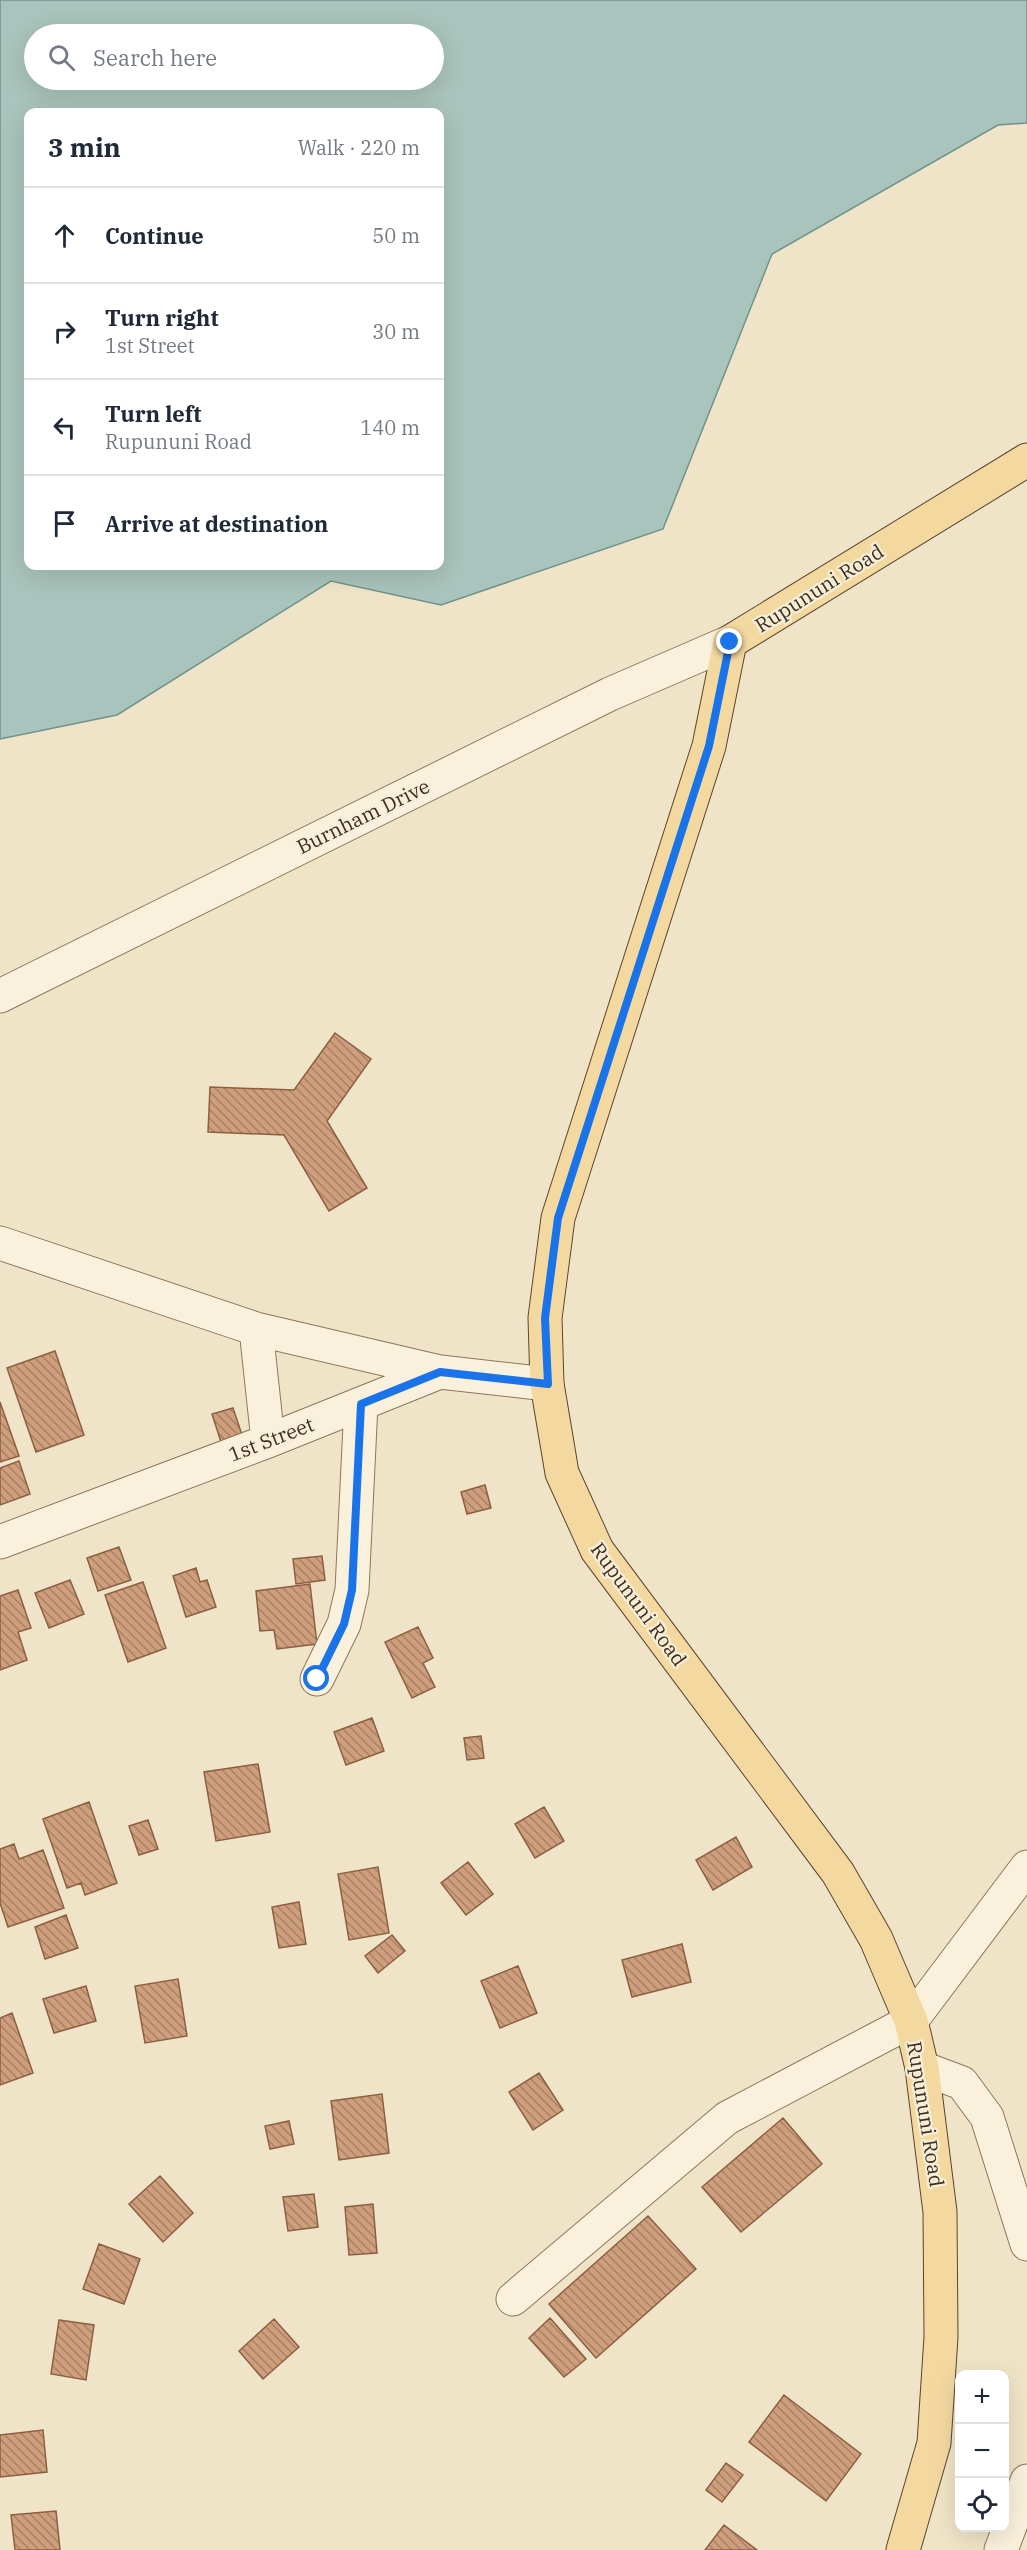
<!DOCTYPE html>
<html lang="en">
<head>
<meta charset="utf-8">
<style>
	:root { --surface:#fff; --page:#f6f6f7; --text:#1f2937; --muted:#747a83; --line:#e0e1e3 }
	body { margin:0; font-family:"IBM Plex Serif",serif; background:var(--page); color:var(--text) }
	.controls { position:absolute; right:18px; bottom:18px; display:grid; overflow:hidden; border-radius:12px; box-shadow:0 6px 24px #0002 }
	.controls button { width:54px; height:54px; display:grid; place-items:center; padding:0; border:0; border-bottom:2px solid var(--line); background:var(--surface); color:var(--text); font:30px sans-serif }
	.stop { position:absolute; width:18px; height:18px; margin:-14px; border:4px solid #1a73e8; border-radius:50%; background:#fff }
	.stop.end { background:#1a73e8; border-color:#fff; box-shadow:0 2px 6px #0008 }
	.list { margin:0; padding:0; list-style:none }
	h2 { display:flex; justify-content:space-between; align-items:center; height:78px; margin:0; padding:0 24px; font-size:26px }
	h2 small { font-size:20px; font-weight:400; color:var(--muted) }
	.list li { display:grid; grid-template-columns:39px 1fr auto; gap:18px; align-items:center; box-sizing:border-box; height:96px; padding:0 24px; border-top:2px solid var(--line) }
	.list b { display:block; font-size:22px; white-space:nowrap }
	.list p { margin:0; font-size:20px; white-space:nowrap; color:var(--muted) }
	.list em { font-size:20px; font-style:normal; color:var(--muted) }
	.icon { flex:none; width:33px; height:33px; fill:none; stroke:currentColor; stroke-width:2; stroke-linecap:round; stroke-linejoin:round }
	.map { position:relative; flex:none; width:1027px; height:2550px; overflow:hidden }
	.search { position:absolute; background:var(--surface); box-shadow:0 6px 24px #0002; left:24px; top:24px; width:420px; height:66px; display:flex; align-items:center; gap:15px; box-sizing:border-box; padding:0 21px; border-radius:33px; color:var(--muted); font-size:22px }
	.panel { position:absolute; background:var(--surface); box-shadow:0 6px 24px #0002; left:24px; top:108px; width:420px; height:462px; border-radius:12px }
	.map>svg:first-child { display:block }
</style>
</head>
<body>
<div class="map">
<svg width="1027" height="2550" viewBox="0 0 1027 2550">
	<defs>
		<pattern id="building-back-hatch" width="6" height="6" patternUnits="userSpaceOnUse" patternTransform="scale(1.5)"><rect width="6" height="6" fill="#cf9f7d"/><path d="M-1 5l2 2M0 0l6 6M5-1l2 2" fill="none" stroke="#a98266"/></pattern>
	</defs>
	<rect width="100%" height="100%" fill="#f0e4c8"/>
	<path fill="#a9c4bc" stroke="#6f938a" stroke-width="1.5" fill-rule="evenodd" d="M 0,0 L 1027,0 L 1027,123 L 998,125 L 772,254 L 663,529 L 441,605 L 331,581 L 117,715 L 0,739 ZM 34,34 L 434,34 L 434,80 L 34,80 ZM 28,112 L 440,112 L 440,566 L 28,566 Z"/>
	<path fill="url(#building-back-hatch)" stroke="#8d5f41" stroke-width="1.5" d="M 335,1033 L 371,1059 L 327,1121 L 367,1188 L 329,1211 L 284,1135 L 208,1132 L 210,1087 L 294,1090 Z
		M 55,1351 L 84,1435 L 36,1452 L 7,1368 Z
		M 0,1402 L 19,1456 L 0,1462 Z
		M 233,1408 L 242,1435 L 221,1442 L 212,1414 Z
		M 19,1461 L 30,1494 L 0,1505 L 0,1468 Z
		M 485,1485 L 491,1508 L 467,1514 L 461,1492 Z
		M 119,1547 L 131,1580 L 98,1591 L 87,1558 Z
		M 322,1556 L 325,1580 L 296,1584 L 293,1559 Z
		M 196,1568 L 200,1582 L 207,1580 L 216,1607 L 186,1617 L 173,1576 Z
		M 70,1580 L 84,1614 L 49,1628 L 35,1593 Z
		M 143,1582 L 166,1648 L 128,1662 L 105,1595 Z
		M 310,1584 L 317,1644 L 277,1649 L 274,1630 L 260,1631 L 256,1591 Z
		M 18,1590 L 31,1628 L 18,1632 L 27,1660 L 0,1670 L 0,1596 Z
		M 418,1627 L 433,1658 L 423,1663 L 435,1687 L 412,1698 L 385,1642 Z
		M 372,1718 L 384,1751 L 346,1765 L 334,1732 Z
		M 481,1736 L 484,1758 L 467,1760 L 464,1738 Z
		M 258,1764 L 270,1832 L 216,1841 L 204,1772 Z
		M 89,1802 L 117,1883 L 85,1895 L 81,1883 L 67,1888 L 43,1819 Z
		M 544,1807 L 564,1841 L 535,1858 L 515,1824 Z
		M 148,1820 L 158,1849 L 139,1855 L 129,1826 Z
		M 736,1837 L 752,1867 L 713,1890 L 696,1860 Z
		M 14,1844 L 19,1859 L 43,1850 L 64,1908 L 8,1927 L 0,1903 L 0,1849 Z
		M 468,1862 L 493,1894 L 466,1915 L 441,1883 Z
		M 378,1867 L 389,1933 L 349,1940 L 338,1874 Z
		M 299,1902 L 306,1944 L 279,1948 L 272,1907 Z
		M 66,1915 L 78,1948 L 45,1959 L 35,1927 Z
		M 392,1935 L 405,1951 L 378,1973 L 365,1956 Z
		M 682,1944 L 691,1982 L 632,1997 L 622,1960 Z
		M 518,1966 L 537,2013 L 500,2028 L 481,1981 Z
		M 178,1979 L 187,2036 L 145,2043 L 135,1986 Z
		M 86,1986 L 96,2021 L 54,2033 L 43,1999 Z
		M 12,2013 L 33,2073 L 0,2085 L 0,2018 Z
		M 539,2073 L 563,2110 L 533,2130 L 509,2092 Z
		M 382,2094 L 389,2153 L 339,2160 L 331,2101 Z
		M 783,2118 L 822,2164 L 741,2232 L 702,2187 Z
		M 289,2121 L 294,2144 L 270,2149 L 265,2126 Z
		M 160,2176 L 193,2213 L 163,2242 L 129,2204 Z
		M 314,2194 L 318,2227 L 288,2231 L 283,2197 Z
		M 373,2204 L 377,2253 L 349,2255 L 345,2207 Z
		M 648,2216 L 696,2269 L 596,2358 L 549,2304 Z
		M 99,2244 L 140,2259 L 124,2304 L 83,2289 Z
		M 550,2318 L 586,2359 L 564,2377 L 529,2338 Z
		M 274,2319 L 299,2347 L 263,2379 L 239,2351 Z
		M 59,2320 L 94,2325 L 86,2380 L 51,2374 Z
		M 784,2395 L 861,2454 L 826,2501 L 749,2442 Z
		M 43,2430 L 47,2472 L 0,2477 L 0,2435 Z
		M 726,2463 L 743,2475 L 722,2502 L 706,2490 Z
		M 56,2511 L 60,2550 L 15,2550 L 11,2515 Z
		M 724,2525 L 757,2550 L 705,2550 Z"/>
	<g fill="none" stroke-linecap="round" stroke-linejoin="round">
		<g stroke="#8d765c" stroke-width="35">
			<path id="minor" d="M 0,996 L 610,694 L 730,642
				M 0,1243 L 256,1329 L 440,1372 L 547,1384
				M 256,1329 L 268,1441
				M 0,1542 L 268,1441 L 440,1372
				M 317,1679 L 344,1624 L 352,1590 L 361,1404
				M 922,2068 L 962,2083 L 987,2117 L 1027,2244
				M 513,2299 L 727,2118 L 911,2021 L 1027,1867
				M 1001,2550 L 1027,2481"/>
		</g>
		<g stroke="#5b4430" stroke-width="35">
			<path id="major" d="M 903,2550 L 934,2443 L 941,2337 L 940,2212 L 922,2068 L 911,2021 L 876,1939 L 838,1873 L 597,1550 L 562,1473 L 547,1384 L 545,1318 L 558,1218 L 709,746 L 730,642 L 1027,460"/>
		</g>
		<use href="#minor" stroke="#faf1dc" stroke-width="33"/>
		<use href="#major" stroke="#f3d9a0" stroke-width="33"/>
	</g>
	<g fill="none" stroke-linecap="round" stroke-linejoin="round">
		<path stroke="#1a73e8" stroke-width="8" d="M 317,1679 L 344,1624 L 352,1590 L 361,1404 L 440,1372 L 548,1384 L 545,1318 L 558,1218 L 709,746 L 730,642"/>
	</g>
	<g text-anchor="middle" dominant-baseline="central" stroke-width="4.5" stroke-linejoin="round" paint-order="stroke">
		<g font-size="20" fill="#3d2e20" stroke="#f7eed8">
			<text transform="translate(819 588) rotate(-32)">Rupununi Road</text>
			<text transform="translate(363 816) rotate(-26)">Burnham Drive</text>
			<text transform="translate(271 1439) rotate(-21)">1st Street</text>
			<text transform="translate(639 1604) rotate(54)">Rupununi Road</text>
			<text transform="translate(926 2114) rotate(81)">Rupununi Road</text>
		</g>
	</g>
</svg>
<div class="controls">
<button>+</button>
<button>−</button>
<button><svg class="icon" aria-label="locate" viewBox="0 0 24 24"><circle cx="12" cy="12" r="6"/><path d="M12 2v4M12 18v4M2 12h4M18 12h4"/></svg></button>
</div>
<div class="stop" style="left:317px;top:1679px"></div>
<div class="stop end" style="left:730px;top:642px"></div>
<div class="search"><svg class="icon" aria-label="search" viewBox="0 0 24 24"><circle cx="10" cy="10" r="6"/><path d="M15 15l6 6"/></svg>Search here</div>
<section class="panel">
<h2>3 min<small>Walk · 220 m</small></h2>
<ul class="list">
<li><svg class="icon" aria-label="ahead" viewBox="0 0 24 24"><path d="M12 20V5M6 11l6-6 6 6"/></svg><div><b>Continue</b></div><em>50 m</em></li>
<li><svg class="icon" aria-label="right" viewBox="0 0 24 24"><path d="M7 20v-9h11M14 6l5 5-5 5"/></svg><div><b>Turn right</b><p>1st Street</p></div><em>30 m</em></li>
<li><svg class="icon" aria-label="left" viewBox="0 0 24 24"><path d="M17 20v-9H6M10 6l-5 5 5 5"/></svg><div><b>Turn left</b><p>Rupununi Road</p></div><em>140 m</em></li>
<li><svg class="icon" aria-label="arrive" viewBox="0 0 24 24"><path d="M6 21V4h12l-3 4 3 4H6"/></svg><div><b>Arrive at destination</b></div></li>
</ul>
</section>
</div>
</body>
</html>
